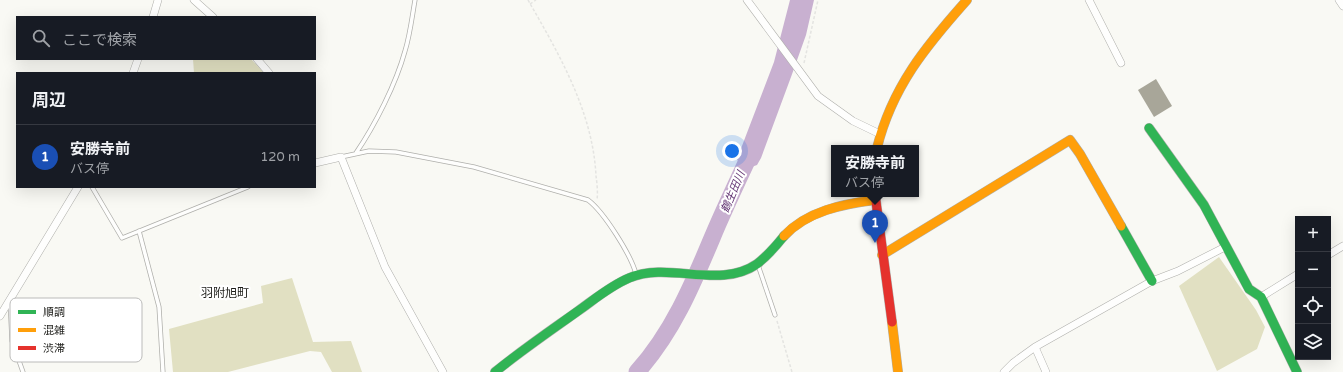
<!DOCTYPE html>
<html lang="ja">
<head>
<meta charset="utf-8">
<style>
	:root { --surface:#171b24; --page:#20242c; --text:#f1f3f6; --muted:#9ea1a6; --line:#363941; --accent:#2563eb }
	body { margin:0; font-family:"Varela Round","Noto Sans JP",sans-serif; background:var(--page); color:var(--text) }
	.controls { position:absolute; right:12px; bottom:12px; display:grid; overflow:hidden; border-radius:0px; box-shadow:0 4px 16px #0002 }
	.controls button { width:36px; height:36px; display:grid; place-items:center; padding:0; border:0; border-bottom:1px solid var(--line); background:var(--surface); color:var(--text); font:20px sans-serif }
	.you { position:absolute; left:732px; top:151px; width:14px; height:14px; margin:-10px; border:3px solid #fff; border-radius:50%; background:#1a73e8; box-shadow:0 0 0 6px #1a73e833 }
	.badge { display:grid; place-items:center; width:26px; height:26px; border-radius:50%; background:var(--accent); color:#fff; font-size:13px; font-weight:700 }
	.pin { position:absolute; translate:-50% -33px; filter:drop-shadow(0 1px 2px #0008) }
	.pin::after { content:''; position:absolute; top:21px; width:14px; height:12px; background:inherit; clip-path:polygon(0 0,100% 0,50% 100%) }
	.popup { position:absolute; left:831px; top:145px; width:88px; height:52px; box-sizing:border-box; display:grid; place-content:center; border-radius:0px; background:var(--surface); filter:drop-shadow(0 1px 3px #0005); font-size:13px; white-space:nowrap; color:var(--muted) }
	.popup b { font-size:15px; color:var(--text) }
	.popup::after { content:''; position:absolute; left:50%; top:100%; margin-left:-8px; border:8px solid transparent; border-top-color:var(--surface) }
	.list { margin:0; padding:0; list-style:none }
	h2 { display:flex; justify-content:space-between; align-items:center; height:52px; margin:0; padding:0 16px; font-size:17px }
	h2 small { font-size:13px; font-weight:400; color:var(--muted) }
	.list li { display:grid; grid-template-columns:26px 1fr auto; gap:12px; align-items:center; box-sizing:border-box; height:64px; padding:0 16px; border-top:1px solid var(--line) }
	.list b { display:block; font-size:15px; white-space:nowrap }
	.list p { margin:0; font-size:13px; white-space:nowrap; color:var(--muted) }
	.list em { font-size:13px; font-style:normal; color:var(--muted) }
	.icon { flex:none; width:22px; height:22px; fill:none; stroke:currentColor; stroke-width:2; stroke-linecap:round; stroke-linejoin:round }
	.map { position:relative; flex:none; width:1343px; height:372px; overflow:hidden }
	.search { position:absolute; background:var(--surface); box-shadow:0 4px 16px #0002; left:16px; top:16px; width:300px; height:44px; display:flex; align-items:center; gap:10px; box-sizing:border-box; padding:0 14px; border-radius:0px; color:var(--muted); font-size:15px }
	.panel { position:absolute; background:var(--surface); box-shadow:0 4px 16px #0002; left:16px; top:72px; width:300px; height:116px; border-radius:0px }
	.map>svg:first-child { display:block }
</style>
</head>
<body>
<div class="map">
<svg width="1343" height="372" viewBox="0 0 1343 372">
	<rect width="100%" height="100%" fill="#f9f9f4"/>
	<path fill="#e1e0c2" d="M 193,59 L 251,59 L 264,73 L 194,73 Z
		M 1219,257 L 1256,310 L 1265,327 L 1257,349 L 1217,371 L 1179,286 Z
		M 292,278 L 313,342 L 351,341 L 362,372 L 332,372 L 321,352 L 310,351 L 228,372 L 173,372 L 169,329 L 263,303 L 261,286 Z"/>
	<path fill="#c8b0d0" d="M 790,0 L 814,0 L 806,35 L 791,77 L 761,158 L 757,165 L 743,170 L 737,159 L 774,62 Z"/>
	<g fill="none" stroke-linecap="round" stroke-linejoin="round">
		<path stroke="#c8b0d0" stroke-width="17" d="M 637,372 C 674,331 694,281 715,231 C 727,203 740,176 752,150"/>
	</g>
	<path fill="#a8a699" d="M 1156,79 L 1172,106 L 1154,117 L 1138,90 Z"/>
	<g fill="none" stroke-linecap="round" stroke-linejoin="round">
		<g stroke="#afafab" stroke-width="5">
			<path id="lane" d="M 356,153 C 375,125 396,84 405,51 C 410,35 412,17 415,0
				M 341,157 L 369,151 L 396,152 L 474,167 L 588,200 C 604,212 631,255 636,274
				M 92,187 L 122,238 L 248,187
				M 139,231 L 159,307 L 163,372
				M 758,265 L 775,315
				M 10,301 L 12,341 L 23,372"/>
		</g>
		<g stroke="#afafab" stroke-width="8">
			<path id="street" d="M 194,0 L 213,17
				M 747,0 L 818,96 L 853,121 L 880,134
				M 1089,0 L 1121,63
				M 1339,0 L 1343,6
				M 153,17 L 158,0
				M 257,59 L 269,73
				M 133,73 L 138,59
				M 315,163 L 341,157 L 385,267 L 443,372
				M 1328,255 L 1343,246
				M 1261,297 L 1298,274
				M 0,316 L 78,187
				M 1035,347 L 1046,372
				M 1004,372 L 1013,363 L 1035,347 L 1152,281 L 1178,271 L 1225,247"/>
		</g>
		<g stroke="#afafab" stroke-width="10">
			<path id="fast" d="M 1149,128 L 1204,205 L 1249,289 L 1261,297 L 1297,372
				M 1121,226 L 1152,281
				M 495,372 C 522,350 550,331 578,311 C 595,299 610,286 629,278 C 670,261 719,290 757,264 C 767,256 776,246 784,236"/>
		</g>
		<g stroke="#afafab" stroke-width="10">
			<path id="slow" d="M 877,148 C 892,87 926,46 967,0
				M 784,236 C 807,211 843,204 875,200
				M 882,255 L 1070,140 L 1080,154 L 1121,226
				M 892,322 L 898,372"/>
		</g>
		<g stroke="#afafab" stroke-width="10">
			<path id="jam" d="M 875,194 L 892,322"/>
		</g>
		<path stroke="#e4e4e1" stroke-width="1.5" stroke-dasharray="3 2" stroke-linecap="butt" d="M 528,0 C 559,54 593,112 596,176 C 597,183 598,192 597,200
			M 530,4 L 536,0
			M 804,63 L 818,0
			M 777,321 L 792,372"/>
		<use href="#lane" stroke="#fefefd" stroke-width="3.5"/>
		<use href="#street" stroke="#fefefd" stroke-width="7"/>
		<use href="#fast" stroke="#30b455" stroke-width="9"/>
		<use href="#slow" stroke="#ff9f0a" stroke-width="9"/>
		<use href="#jam" stroke="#e5322d" stroke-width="9"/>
	</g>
	<g text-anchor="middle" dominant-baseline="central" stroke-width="4" stroke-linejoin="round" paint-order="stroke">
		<g font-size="11" font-style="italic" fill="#653875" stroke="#fff">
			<text transform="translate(733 192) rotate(-67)">鶴生田川</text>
		</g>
		<g font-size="12" fill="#1d1d19" stroke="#fff">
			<text x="225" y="293">羽附旭町</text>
		</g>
	</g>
	<rect x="10" y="298" width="132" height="64" rx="6" fill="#fff" stroke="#bbbbba" stroke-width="1"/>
	<rect x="18" y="310" width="18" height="4" fill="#30b455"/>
	<rect x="18" y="328" width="18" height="4" fill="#ff9f0a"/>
	<rect x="18" y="346" width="18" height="4" fill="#e5322d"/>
	<g font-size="11" fill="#1d1d19">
		<text x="43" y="316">順調</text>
		<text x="43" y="334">混雑</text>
		<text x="43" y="352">渋滞</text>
	</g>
</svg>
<div class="controls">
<button>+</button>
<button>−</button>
<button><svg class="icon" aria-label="locate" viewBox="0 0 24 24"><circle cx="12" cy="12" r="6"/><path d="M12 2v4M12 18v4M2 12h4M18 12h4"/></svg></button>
<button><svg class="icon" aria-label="layers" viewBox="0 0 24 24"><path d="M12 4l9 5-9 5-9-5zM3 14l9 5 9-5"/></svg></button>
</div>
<div class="you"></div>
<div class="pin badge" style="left:875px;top:243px;background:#1a4fb4">1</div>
<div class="popup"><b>安勝寺前</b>バス停</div>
<div class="search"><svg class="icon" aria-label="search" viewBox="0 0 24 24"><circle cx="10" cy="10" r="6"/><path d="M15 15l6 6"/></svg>ここで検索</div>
<section class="panel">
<h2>周辺<small></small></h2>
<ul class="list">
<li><span class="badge" style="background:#1a4fb4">1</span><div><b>安勝寺前</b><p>バス停</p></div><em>120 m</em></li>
</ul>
</section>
</div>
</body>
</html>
